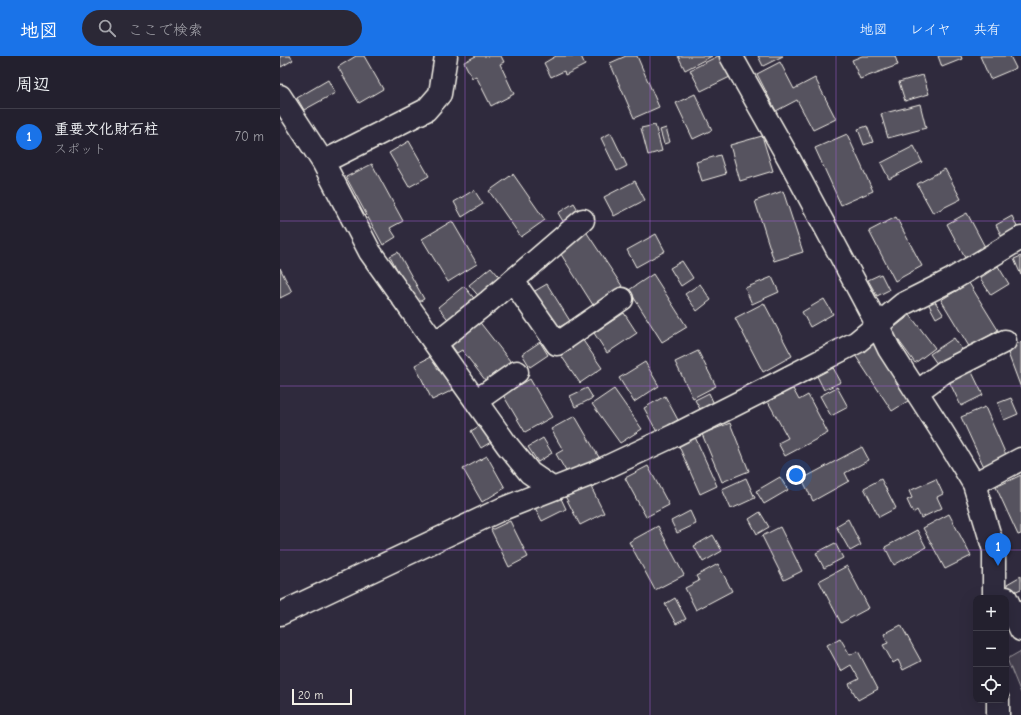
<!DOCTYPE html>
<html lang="ja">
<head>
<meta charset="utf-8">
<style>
	:root { --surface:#23202e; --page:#2b2836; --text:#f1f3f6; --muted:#a3a3aa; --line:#403e4a; --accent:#1a73e8 }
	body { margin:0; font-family:"Comic Neue","Klee One",sans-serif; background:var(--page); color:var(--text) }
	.controls { position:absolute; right:12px; bottom:12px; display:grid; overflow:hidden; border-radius:8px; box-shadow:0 4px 16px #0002 }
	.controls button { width:36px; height:36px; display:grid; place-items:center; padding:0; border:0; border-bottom:1px solid var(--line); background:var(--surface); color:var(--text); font:20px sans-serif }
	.scale { position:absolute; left:12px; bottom:10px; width:60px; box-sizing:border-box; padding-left:4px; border:2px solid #f4f1e8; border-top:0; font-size:11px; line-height:14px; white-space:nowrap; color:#f4f1e8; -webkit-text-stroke:3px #2f2a3d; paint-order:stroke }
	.you { position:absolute; left:516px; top:419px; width:14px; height:14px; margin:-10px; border:3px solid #fff; border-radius:50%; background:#1a73e8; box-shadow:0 0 0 6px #1a73e833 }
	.badge { display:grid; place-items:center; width:26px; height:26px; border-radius:50%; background:var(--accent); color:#fff; font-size:13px; font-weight:700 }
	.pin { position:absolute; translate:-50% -33px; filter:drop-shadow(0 1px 2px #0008) }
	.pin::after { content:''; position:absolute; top:21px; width:14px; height:12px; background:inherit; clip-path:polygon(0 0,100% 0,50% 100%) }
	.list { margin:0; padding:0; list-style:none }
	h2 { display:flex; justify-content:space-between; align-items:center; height:52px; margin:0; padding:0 16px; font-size:17px }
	h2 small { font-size:13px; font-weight:400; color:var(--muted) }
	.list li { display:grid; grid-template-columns:26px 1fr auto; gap:12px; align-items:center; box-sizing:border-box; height:56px; padding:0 16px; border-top:1px solid var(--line) }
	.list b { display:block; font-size:15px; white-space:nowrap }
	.list p { margin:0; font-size:13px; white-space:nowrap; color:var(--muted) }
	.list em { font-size:13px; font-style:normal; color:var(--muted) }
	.icon { flex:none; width:22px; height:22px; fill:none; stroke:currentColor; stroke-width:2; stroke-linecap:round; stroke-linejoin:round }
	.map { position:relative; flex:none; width:741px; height:659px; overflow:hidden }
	header { display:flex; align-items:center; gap:24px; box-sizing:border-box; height:56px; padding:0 20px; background:var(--accent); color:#fff }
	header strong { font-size:19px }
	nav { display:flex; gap:22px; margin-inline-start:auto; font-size:14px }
	.search { width:280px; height:36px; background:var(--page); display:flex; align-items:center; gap:10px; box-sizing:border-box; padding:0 14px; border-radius:22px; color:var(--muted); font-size:15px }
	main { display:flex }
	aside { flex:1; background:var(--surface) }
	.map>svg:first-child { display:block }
</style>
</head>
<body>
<header>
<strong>地図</strong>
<div class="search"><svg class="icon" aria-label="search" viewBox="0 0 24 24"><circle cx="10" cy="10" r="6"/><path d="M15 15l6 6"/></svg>ここで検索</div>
<nav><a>地図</a><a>レイヤ</a><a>共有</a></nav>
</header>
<main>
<aside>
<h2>周辺<small></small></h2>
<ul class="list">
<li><span class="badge">1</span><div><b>重要文化財石柱</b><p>スポット</p></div><em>70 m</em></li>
</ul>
</aside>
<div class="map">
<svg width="741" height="659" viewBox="0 0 741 659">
	<rect width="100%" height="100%" fill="#2f2a3d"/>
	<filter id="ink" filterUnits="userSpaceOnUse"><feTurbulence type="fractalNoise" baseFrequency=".025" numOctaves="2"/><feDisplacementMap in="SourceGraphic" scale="8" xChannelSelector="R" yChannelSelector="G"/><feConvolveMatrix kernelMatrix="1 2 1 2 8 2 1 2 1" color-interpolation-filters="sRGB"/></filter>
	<g filter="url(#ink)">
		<path fill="#454050" stroke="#9c989c" d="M 741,595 L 741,637 L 727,603 Z"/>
		<path fill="#56525f" stroke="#f4f1e8" d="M 0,0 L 10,0 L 13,4 L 1,11 Z
			M 76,0 L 84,0 L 103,33 L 79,47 L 58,11 Z
			M 196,0 L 221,0 L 224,6 L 220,8 L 234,38 L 211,50 L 196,20 L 192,22 L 184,6 Z
			M 276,0 L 301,0 L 305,9 L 285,19 L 284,15 L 271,21 L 264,7 Z
			M 346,0 L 357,0 L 379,51 L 354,62 L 330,7 Z
			M 398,0 L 432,0 L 405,14 Z
			M 438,0 L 440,0 L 450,21 L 421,35 L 410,14 Z
			M 478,0 L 503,0 L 483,10 Z
			M 582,0 L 615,0 L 618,9 L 580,23 L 572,4 Z
			M 658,0 L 681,0 L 682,3 L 662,11 Z
			M 700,0 L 730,0 L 736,12 L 710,23 Z
			M 500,6 L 514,33 L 535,22 L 556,63 L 533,74 L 517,44 L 496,55 L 477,18 Z
			M 643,19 L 649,38 L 625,45 L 619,26 Z
			M 48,24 L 55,37 L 24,54 L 17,42 Z
			M 415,38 L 432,74 L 413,83 L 396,47 Z
			M 640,48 L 646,72 L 608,82 L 601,58 Z
			M 375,69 L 382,95 L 368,99 L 361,72 Z
			M 587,70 L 593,86 L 584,89 L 578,73 Z
			M 386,72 L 390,86 L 384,88 L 380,74 Z
			M 331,77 L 347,110 L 337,115 L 321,82 Z
			M 567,78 L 593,135 L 561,149 L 535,92 Z
			M 482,80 L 493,115 L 460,125 L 450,89 Z
			M 129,85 L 149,120 L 129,131 L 109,97 Z
			M 634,90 L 642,106 L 609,123 L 601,107 Z
			M 440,99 L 446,118 L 422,125 L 416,106 Z
			M 92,108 L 123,165 L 110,172 L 116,181 L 103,189 L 66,121 Z
			M 665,113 L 681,143 L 653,157 L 637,128 Z
			M 233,118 L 265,164 L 241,181 L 209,135 Z
			M 355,125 L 365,144 L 334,160 L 324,141 Z
			M 194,134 L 203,148 L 182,161 L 174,146 Z
			M 503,135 L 523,196 L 494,205 L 475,145 Z
			M 294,147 L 300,157 L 284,167 L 278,157 Z
			M 687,157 L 705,191 L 685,202 L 667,168 Z
			M 732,160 L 738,173 L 722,181 L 716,169 Z
			M 616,161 L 642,210 L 615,225 L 589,175 Z
			M 172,165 L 197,208 L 168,226 L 142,183 Z
			M 305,174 L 342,230 L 313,249 L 277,192 Z
			M 376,178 L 385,195 L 356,211 L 347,194 Z
			M 118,196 L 144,243 L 135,248 L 110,200 Z
			M 741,200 L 741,219 L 734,203 Z
			M 402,205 L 413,222 L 401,230 L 390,212 Z
			M 718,210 L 729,228 L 711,239 L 700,222 Z
			M 211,211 L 224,226 L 202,244 L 189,229 Z
			M 0,212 L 12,236 L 0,242 Z
			M 373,218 L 407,271 L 382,286 L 349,234 Z
			M 601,218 L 609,234 L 597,240 L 588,224 Z
			M 492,221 L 499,236 L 472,248 L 465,232 Z
			M 689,227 L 718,274 L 690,292 L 661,244 Z
			M 267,228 L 290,265 L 276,273 L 253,236 Z
			M 420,228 L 431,244 L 417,255 L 405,238 Z
			M 184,230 L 197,246 L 171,267 L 158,251 Z
			M 544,243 L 553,258 L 530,271 L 522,256 Z
			M 654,244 L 663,258 L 656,262 L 648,247 Z
			M 484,247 L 512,300 L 483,316 L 455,262 Z
			M 344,257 L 357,277 L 327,297 L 314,277 Z
			M 630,259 L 655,292 L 635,307 L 611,274 Z
			M 198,264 L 234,310 L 209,329 L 182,294 L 177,297 L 169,286 Z
			M 674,282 L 683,295 L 660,312 L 650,298 Z
			M 302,283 L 322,312 L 300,327 L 280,298 Z
			M 260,286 L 268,299 L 250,311 L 242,298 Z
			M 594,286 L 631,343 L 612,355 L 575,299 Z
			M 741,286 L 741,332 L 726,292 Z
			M 418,295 L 436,330 L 413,342 L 395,306 Z
			M 156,298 L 173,334 L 152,344 L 135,309 Z
			M 365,306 L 379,330 L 354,346 L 339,322 Z
			M 551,308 L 561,326 L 544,334 L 535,316 Z
			M 690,312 L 703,339 L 681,350 L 668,323 Z
			M 250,323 L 272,361 L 245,376 L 223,339 Z
			M 512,331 L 519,344 L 528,339 L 548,377 L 505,400 L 498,387 L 508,382 L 487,344 Z
			M 557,331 L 568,351 L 551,360 L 540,340 Z
			M 307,332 L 313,342 L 295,351 L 290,340 Z
			M 334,333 L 362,373 L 340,387 L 312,348 Z
			M 429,337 L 434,348 L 421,355 L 415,344 Z
			M 385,340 L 398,364 L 377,376 L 364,352 Z
			M 731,342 L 738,358 L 724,364 L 718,347 Z
			M 705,351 L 727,401 L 704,411 L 681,361 Z
			M 295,360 L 320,403 L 287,417 L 276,398 L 283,394 L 271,373 Z
			M 206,366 L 216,383 L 201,392 L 191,375 Z
			M 450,367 L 469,415 L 442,426 L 422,378 Z
			M 415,381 L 437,430 L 420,438 L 398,388 Z
			M 263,382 L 272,397 L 258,406 L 248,391 Z
			M 582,391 L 589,404 L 565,417 L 569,425 L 533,445 L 522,423 Z
			M 207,400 L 225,432 L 202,446 L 183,413 Z
			M 368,410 L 389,449 L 366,461 L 345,422 Z
			M 741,419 L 741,478 L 738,479 L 716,431 Z
			M 500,421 L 508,434 L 484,448 L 476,435 Z
			M 466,422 L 475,442 L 451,453 L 442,433 Z
			M 601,423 L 616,452 L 599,461 L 584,432 Z
			M 656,423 L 663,438 L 657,441 L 662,452 L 641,462 L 637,454 L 633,457 L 627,444 L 632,442 L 629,435 Z
			M 308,425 L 324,457 L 300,469 L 284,438 Z
			M 278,436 L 286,453 L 262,465 L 253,448 Z
			M 410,455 L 416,468 L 397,477 L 391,465 Z
			M 480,456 L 489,471 L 477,478 L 469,463 Z
			M 669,458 L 691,500 L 665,513 L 643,472 Z
			M 568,463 L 581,489 L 570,495 L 556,470 Z
			M 230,465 L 248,501 L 229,511 L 211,474 Z
			M 378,470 L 404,519 L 375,534 L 349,486 Z
			M 500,471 L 522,515 L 504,524 L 482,480 Z
			M 637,474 L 646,491 L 614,509 L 605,491 Z
			M 433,479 L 442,495 L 423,506 L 414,490 Z
			M 555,487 L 563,502 L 544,512 L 536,497 Z
			M 438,508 L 452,535 L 416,554 L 405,532 L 419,525 L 416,520 Z
			M 567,510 L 589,552 L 561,567 L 539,525 Z
			M 741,520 L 741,533 L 732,537 L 727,528 Z
			M 395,542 L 406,563 L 396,568 L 385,548 Z
			M 621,569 L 641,605 L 623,614 L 618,604 L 613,607 L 603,589 L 608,587 L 604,578 Z
			M 560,582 L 570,599 L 578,595 L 598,633 L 578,644 L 569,628 L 579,623 L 571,609 L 561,615 L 547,589 Z"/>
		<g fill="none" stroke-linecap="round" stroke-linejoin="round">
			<g stroke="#f4f1e8" stroke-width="25">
				<path id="minor" d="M 451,0 L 508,101 L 597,268 L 609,293 L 663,377 L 694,428 L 714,494 L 714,542
					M 0,40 L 43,106 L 90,196 L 227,389 L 250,417 L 272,432
					M 43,106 L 146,54 L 160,38 L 166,0
					M 233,225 L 277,288 L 342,243
					M 156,287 L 209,245 L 303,164
					M 637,336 L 664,316 L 725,285
					M 196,345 L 237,316
					M 694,428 L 741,403
					M 726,542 L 741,574
					M 0,558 L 222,453 L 314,417 L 393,380 L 494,329 L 577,286 L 623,248 L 671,224 L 741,182
					M 718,644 L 718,659"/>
			</g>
			<use href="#minor" stroke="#2f2a3d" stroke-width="22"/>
		</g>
	</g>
	<path fill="none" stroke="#995dc9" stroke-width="1" stroke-opacity="0.55" d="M 185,0 L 185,659M 370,0 L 370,659M 556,0 L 556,659M 0,165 L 741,165M 0,330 L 741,330M 0,494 L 741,494"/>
</svg>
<div class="controls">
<button>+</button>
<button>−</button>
<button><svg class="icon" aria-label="locate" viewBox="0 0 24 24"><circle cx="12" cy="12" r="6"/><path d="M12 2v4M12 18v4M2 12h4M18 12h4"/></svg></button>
</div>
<div class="scale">20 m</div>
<div class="you"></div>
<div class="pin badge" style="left:718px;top:510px">1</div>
</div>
</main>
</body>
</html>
